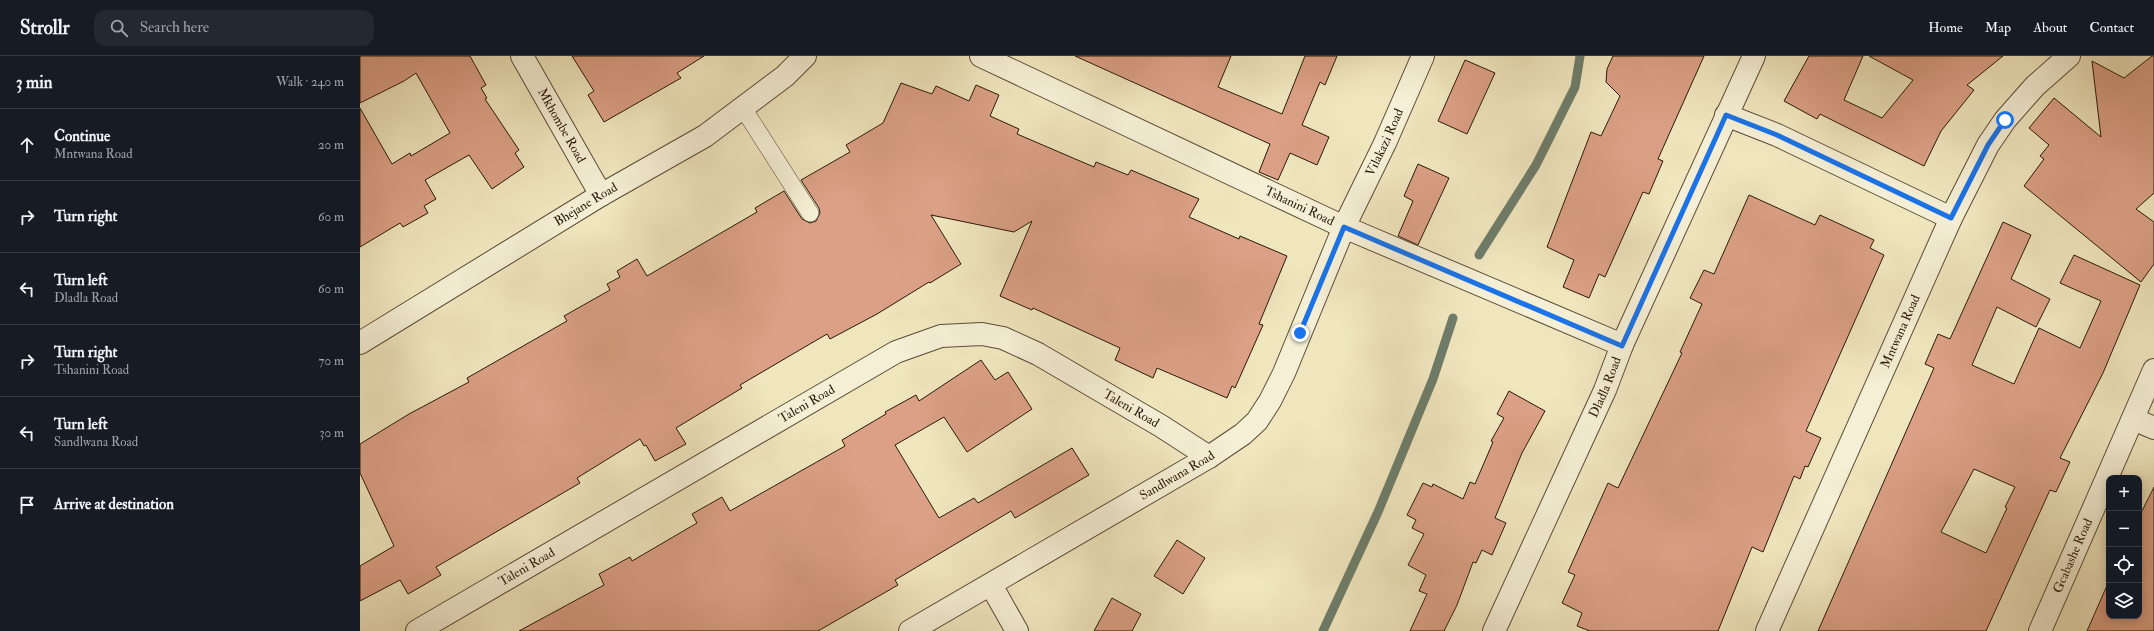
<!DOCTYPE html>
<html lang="en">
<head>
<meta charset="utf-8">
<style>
	:root { --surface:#171b24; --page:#242831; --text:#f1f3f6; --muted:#9ea1a6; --line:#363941 }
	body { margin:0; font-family:"IM FELL Double Pica",serif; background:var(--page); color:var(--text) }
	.controls { position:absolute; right:12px; bottom:12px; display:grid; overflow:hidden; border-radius:8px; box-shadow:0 2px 10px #0003 }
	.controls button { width:36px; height:36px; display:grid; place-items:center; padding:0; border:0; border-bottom:1px solid var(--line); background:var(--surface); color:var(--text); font:20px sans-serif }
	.stop { position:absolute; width:12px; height:12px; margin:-9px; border:3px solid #1a73e8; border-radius:50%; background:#fff }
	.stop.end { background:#1a73e8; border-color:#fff; box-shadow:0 1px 4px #0008 }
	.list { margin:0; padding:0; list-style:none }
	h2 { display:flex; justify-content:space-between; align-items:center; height:52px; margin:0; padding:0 16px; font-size:17px }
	h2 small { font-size:13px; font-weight:400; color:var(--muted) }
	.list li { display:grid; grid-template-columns:26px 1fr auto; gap:12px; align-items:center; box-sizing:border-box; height:72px; padding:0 16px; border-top:1px solid var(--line) }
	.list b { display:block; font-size:15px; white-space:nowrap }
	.list p { margin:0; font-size:13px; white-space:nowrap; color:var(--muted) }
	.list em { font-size:13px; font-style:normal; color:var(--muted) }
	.icon { flex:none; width:22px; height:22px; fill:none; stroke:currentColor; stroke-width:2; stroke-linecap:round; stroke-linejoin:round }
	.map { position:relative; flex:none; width:1794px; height:575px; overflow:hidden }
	header { display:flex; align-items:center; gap:24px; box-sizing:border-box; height:56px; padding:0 20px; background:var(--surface); border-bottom:1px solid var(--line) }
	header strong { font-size:19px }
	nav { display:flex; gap:22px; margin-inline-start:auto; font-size:14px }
	.search { width:280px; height:36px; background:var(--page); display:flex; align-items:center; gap:10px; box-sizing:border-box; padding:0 14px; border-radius:12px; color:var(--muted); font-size:15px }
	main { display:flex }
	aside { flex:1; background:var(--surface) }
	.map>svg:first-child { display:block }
</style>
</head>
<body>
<header>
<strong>Strollr</strong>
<div class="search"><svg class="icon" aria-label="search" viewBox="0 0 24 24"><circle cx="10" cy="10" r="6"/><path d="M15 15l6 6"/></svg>Search here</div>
<nav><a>Home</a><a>Map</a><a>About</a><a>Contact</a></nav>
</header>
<main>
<aside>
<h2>3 min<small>Walk · 240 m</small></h2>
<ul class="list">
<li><svg class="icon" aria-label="ahead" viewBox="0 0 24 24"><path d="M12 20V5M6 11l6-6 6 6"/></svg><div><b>Continue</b><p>Mntwana Road</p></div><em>20 m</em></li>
<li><svg class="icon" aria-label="right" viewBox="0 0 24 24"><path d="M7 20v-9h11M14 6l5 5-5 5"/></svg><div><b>Turn right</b></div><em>60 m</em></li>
<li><svg class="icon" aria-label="left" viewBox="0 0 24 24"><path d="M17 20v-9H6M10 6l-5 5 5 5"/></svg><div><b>Turn left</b><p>Dladla Road</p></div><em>60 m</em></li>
<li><svg class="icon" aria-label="right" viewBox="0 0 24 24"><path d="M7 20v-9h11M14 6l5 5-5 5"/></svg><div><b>Turn right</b><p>Tshanini Road</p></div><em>70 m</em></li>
<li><svg class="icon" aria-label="left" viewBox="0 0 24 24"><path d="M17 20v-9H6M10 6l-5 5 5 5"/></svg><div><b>Turn left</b><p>Sandlwana Road</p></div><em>30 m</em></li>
<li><svg class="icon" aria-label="arrive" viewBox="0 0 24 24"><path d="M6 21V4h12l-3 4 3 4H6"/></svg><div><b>Arrive at destination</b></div></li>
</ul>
</aside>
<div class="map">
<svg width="1794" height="575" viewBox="0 0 1794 575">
	<rect width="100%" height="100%" fill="#f0e6be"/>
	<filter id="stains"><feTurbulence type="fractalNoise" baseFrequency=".005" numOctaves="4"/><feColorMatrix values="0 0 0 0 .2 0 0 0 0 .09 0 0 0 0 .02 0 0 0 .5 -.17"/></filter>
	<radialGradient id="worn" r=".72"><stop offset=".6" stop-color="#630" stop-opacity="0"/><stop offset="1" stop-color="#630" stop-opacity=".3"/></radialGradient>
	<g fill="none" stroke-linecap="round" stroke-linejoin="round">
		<path stroke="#6e7d6a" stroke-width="9" d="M 1119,199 L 1176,109 L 1215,31 L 1220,0
			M 963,575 L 1018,456 L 1073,323 L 1093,262"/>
	</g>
	<path fill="#dba085" stroke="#291908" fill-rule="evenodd" d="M 0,0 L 110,0 L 126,29 L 121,32 L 127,42 L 125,43 L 159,94 L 155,97 L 164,111 L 132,133 L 109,99 L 65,124 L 76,143 L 64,150 L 68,157 L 43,171 L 40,167 L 0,191 L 0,52 L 32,108 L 50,97 L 51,100 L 90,77 L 56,17 L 44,25 L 0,47 Z
		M 212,0 L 344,0 L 317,17 L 321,22 L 244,66 L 228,39 L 234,35 Z
		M 715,0 L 871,0 L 858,31 L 922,58 L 945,0 L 977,0 L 965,29 L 960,26 L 942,69 L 969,81 L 957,109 L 930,97 L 918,124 L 899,116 L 910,88 Z
		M 1253,0 L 1344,0 L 1298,103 L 1303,105 L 1289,138 L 1283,136 L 1245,221 L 1239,218 L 1229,242 L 1203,231 L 1214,204 L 1187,191 L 1231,76 L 1241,80 L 1260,40 L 1246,26 L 1247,13 Z
		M 1449,0 L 1503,0 L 1484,44 L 1522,62 L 1553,24 L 1509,0 L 1643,0 L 1607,29 L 1614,34 L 1581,75 L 1564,110 L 1460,58 L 1457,63 L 1424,45 Z
		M 1792,0 L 1794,0 L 1794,137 L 1776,153 L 1794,166 L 1794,208 L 1781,226 L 1664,130 L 1684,103 L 1680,100 L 1689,89 L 1669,72 L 1694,42 L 1741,81 L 1732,5 L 1764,22 Z
		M 1105,4 L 1135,17 L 1107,78 L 1078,65 Z
		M 541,27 L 572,38 L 576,30 L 609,45 L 616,29 L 639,39 L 630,60 L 659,73 L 657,78 L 734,111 L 736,106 L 768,119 L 771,114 L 839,143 L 829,161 L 879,183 L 880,180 L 927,200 L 899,268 L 903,269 L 875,332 L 872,330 L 867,342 L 797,312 L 793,322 L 755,304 L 760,292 L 673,252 L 672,254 L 640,240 L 672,165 L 654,176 L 571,159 L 601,208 L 570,227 L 569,226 L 517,258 L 470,283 L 467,278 L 380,329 L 382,332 L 316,372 L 326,388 L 295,405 L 286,389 L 284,390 L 280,383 L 217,422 L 220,427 L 76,511 L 81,519 L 48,538 L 40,524 L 0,545 L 0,510 L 34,490 L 0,417 L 0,388 L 49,358 L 109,326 L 107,322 L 207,265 L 204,260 L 250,234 L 247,228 L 260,221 L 257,215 L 277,203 L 287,220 L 397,156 L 395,152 L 424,135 L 442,163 L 450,167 L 456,165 L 460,157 L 459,152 L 441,124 L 490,96 L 486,89 L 523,67 Z
		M 1058,108 L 1089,122 L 1058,189 L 1038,180 L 1053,145 L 1044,140 Z
		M 1389,139 L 1455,169 L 1460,159 L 1514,184 L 1510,192 L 1524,199 L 1446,375 L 1461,382 L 1448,411 L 1445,410 L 1440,423 L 1434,420 L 1403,496 L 1392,491 L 1358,575 L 1230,575 L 1217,570 L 1222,557 L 1202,547 L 1215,519 L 1208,516 L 1248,427 L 1258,432 L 1322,297 L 1320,296 L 1342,248 L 1330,242 L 1344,214 L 1354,218 Z
		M 1643,166 L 1671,179 L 1651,223 L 1690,243 L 1676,271 L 1637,251 L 1612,309 L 1654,328 L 1679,272 L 1720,292 L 1741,245 L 1700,227 L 1714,199 L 1780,229 L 1743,317 L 1700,402 L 1710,406 L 1696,436 L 1690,434 L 1626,575 L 1458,575 L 1574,312 L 1565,308 L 1578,278 L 1590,283 ZM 1614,413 L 1655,431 L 1645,451 L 1647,452 L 1626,497 L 1581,476 Z
		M 621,304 L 635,324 L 648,316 L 672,353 L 607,396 L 584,361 L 535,389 L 579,462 L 614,442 L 618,447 L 712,392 L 729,419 L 655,462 L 651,455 L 535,524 L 538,529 L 458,575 L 159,575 L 244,529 L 239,518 L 270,501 L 272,505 L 337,467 L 332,458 L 362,441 L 370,455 L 485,390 L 482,384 L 526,358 L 525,356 L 556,339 L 559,345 Z
		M 1149,335 L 1185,355 L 1162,397 L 1135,462 L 1146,467 L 1132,499 L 1122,494 L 1116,507 L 1113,506 L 1097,549 L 1084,575 L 1050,575 L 1067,538 L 1059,535 L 1066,519 L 1048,509 L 1064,478 L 1052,472 L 1056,464 L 1047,459 L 1063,427 L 1072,431 L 1073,428 L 1103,443 L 1110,426 L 1115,428 L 1133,386 L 1131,385 L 1144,362 L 1137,358 Z
		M 1794,431 L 1794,575 L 1727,575 L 1749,525 L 1749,560 L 1779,560 L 1779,461 Z
		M 817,484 L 845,502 L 823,538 L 794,520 Z
		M 752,542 L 781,558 L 772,575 L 734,575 Z"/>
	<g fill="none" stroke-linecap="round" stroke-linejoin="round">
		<g stroke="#5b4c36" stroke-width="18">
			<path id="service" d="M 383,52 L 450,157"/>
		</g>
		<g stroke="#5b4c36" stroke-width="24">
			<g id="minor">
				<path id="s1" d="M 162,0 L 241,139"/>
				<path id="s2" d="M 621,0 L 984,171 L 1262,289"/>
				<path d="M 1366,59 L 1417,79 L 1591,162"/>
				<path d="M 1773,363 L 1794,372"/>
				<path d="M 631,529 L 657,575"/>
				<path id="s3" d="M 57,575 L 536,296 L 581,280 L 622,278 L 643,282 L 678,298 L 801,370 L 849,401"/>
				<path id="s4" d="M 550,575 L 849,401 L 883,378 L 897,365 L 910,345 L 924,317 L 984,171 L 1025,87 L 1063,0"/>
				<path id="s5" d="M 1134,575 L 1245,334 L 1262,289 L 1394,0"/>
				<path id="s6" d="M 1407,575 L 1591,162 L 1628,89 L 1645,64 L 1675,30 L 1709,0"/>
				<path id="s7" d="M 1680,575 L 1794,314"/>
			</g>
		</g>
		<g stroke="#5b4c36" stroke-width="24">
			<g id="tertiary">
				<path id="s8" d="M 0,287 L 241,139 L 345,80 L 425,20 L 445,0"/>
			</g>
		</g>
		<use href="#service" stroke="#f5efd5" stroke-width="17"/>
		<use href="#minor" stroke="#f5efd5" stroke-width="22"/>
		<use href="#tertiary" stroke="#f5efd5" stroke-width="22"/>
	</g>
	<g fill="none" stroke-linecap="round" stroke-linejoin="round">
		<path stroke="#1a73e8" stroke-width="5" d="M 940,277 L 984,171 L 1262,290 L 1366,59 L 1417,79 L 1591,162 L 1628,89 L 1645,64"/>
	</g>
	<g text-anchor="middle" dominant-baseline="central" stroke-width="3.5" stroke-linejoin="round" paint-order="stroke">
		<g font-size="13" fill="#291908" stroke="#f5efd5">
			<text stroke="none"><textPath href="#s1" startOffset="80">Mkhombe Road</textPath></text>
			<text stroke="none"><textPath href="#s4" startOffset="713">Vilakazi Road</textPath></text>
			<text stroke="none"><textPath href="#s8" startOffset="265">Bhejane Road</textPath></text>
			<text stroke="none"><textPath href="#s2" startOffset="352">Tshanini Road</textPath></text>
			<text stroke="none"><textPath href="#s6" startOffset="328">Mntwana Road</textPath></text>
			<text stroke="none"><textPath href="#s5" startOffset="268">Dladla Road</textPath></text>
			<text stroke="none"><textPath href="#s3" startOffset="451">Taleni Road</textPath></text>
			<text stroke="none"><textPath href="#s3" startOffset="811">Taleni Road</textPath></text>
			<text stroke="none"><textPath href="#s4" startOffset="309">Sandlwana Road</textPath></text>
			<text stroke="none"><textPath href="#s7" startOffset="82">Gcabashe Road</textPath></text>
			<text stroke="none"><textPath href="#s3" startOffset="127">Taleni Road</textPath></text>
		</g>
	</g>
	<rect width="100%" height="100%" filter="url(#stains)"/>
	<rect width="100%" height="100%" fill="url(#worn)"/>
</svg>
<div class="controls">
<button>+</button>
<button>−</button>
<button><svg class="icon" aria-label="locate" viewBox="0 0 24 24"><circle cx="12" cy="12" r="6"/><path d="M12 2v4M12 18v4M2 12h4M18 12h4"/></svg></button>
<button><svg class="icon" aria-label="layers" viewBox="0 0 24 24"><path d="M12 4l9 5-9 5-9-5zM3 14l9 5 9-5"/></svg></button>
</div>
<div class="stop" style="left:1645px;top:64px"></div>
<div class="stop end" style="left:940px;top:277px"></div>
</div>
</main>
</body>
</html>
